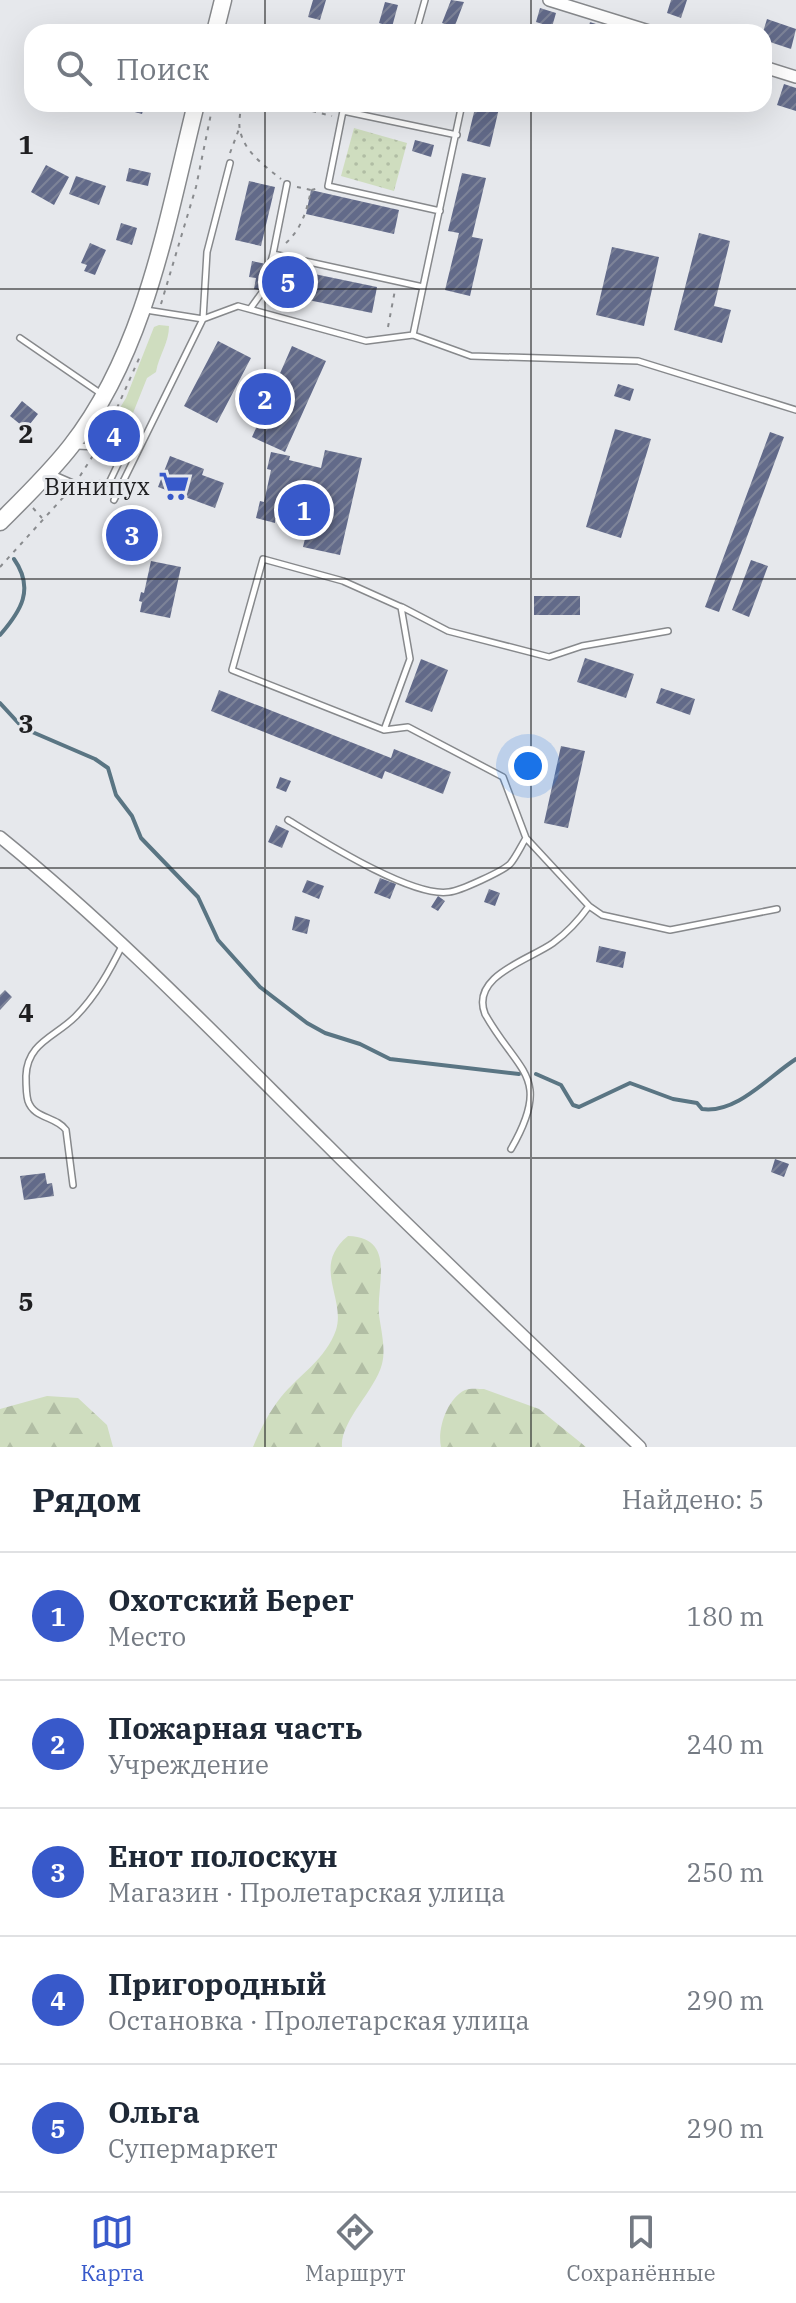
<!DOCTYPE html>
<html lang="ru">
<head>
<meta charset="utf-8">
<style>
	:root { --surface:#fff; --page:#f2f2f3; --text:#1f2937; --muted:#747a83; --line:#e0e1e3; --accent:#3859ca }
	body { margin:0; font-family:"IBM Plex Serif",serif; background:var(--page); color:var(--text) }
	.you { position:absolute; left:528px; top:766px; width:28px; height:28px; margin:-20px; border:6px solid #fff; border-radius:50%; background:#1a73e8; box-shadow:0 0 0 12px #1a73e833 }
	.badge { display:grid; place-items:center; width:52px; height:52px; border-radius:50%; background:var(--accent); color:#fff; font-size:26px; font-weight:700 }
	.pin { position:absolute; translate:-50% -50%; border:4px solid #fff; box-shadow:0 2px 8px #0006 }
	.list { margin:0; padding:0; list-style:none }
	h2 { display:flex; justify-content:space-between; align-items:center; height:104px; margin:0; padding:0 32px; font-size:34px }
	h2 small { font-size:26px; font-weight:400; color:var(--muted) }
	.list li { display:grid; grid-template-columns:52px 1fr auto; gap:24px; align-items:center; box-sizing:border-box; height:128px; padding:0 32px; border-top:2px solid var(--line) }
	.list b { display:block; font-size:30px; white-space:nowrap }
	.list p { margin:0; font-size:26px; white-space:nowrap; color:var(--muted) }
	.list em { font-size:26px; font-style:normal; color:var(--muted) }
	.icon { flex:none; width:44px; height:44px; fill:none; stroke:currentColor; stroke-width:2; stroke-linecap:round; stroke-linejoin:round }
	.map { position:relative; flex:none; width:796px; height:1447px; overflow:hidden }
	.search { position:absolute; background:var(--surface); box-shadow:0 8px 32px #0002; left:24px; right:24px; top:24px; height:88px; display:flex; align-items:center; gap:20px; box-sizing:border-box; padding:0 28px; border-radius:24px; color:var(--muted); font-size:30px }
	.sheet { height:744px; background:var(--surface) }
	nav { display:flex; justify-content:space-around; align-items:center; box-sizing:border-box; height:112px; border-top:2px solid var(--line); background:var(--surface); font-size:22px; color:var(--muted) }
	nav a { display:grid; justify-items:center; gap:4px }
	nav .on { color:var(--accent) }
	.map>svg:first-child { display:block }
</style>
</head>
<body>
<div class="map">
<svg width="796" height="1447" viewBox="0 0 796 1447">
	<defs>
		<pattern id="forest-firs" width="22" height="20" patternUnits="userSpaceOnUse" patternTransform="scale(2)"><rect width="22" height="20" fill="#cfddbf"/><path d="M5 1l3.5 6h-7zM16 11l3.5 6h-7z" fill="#b1bda4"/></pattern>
		<pattern id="park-dots" width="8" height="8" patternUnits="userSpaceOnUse" patternTransform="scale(2)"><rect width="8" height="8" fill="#cfddbf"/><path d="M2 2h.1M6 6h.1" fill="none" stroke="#b1bda4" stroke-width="1.8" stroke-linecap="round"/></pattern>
		<pattern id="building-hatch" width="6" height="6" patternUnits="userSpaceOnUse" patternTransform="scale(2)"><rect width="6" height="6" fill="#626a89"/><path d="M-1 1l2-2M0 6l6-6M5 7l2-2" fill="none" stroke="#7d8398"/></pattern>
	</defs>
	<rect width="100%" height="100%" fill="#e6e8ec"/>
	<path fill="#cfddbf" d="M 159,325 L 169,326 C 169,343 159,355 156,372 L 147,378 L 129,423 L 126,426 L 114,423 L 113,419 L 126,398 L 154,327 Z"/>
	<path fill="url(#forest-firs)" d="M 348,1236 C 397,1238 376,1284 379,1315 C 381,1330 386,1349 382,1364 C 375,1391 340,1421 342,1447 L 253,1447 C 260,1430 269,1412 281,1397 C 299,1375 326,1359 336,1330 C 346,1298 311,1266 348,1236 Z
		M 484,1389 L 539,1409 L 586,1447 L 441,1447 C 437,1429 447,1399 465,1390 C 470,1388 479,1389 484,1389 Z
		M 47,1396 L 78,1398 L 107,1425 L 113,1447 L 0,1447 L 0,1409 Z"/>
	<path fill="url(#park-dots)" d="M 354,128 L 407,143 L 394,191 L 341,176 Z"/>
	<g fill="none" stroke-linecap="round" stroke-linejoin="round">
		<path stroke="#5a7583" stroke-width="4" d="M 0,635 C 21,611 35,589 14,559
			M 0,703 L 23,728 L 95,759 L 108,768 L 116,795 L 132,816 L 141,838 L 198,897 L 218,940 L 260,987 L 307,1023 L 325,1033 L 360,1044 L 390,1059 L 519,1074
			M 536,1074 L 561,1085 L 573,1105 L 579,1107 L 630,1083 L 673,1099 L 697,1103 L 702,1109 C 737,1114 769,1076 796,1059"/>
	</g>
	<path fill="url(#building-hatch)" d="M 313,0 L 326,0 L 320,20 L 308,17 Z
		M 451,0 L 464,2 L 454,28 L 442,23 Z
		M 671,0 L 687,0 L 681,18 L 667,13 Z
		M 385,2 L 398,5 L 392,27 L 379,23 Z
		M 540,8 L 556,13 L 552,27 L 536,22 Z
		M 767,19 L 796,29 L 791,49 L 764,40 L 763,32 Z
		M 590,22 L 605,27 L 604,32 L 587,32 Z
		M 784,84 L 796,88 L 796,111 L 777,105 Z
		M 121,104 L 145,104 L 142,114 L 120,108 Z
		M 476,104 L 500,104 L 490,147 L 467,141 Z
		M 415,140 L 434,145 L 431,157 L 412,151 Z
		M 46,165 L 69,177 L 54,205 L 31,192 Z
		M 129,168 L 151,173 L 148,186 L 126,181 Z
		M 462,173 L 486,178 L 472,237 L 483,239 L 470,296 L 445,290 L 459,233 L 448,231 Z
		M 76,176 L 106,186 L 99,205 L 69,194 Z
		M 249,181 L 275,187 L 261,246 L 235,240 Z
		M 311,190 L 399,210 L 394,234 L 306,214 Z
		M 121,223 L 137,228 L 132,245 L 116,240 Z
		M 699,233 L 730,241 L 714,306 L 731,310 L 722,343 L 674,330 Z
		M 90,243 L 106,250 L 95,275 L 84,271 L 87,265 L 81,263 Z
		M 612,247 L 659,257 L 644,326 L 596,315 Z
		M 252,261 L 377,287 L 372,313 L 254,289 L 256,278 L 249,277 Z
		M 218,341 L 251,358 L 217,423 L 184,406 Z
		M 292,346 L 326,361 L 285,452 L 252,437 Z
		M 618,384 L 634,389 L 630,401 L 614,396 Z
		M 22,401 L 38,414 L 26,429 L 10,416 Z
		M 112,427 L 121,433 L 114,445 L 105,440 Z
		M 615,429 L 651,439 L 621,538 L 586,527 Z
		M 770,432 L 784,437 L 719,612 L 705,607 Z
		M 325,450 L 362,458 L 340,555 L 303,547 L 308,526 L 275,519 L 275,523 L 256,518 L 260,501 L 264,502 L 271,470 L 267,469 L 271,452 L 290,456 L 289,460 L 321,468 Z
		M 170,456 L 204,469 L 202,475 L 224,483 L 215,508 L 158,487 Z
		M 121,529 L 137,532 L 133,553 L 117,551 Z
		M 751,560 L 768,566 L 749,617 L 732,610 Z
		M 151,561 L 181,567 L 170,618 L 140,612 L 142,602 L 139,601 L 141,592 L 144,593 Z
		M 534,596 L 580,596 L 580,615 L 534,615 Z
		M 585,658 L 634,674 L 626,698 L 577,682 Z
		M 421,659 L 448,670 L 432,712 L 405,702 Z
		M 661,688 L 695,699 L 690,715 L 656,703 Z
		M 219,690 L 391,758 L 394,749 L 451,772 L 443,794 L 385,771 L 382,779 L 211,711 Z
		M 561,746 L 585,751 L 568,828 L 544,823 Z
		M 280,777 L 291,781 L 286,792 L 276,788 Z
		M 276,825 L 289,831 L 282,848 L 268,842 Z
		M 380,878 L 396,884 L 390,899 L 374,893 Z
		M 307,880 L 324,886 L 319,899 L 302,892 Z
		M 489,889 L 500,893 L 495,906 L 484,902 Z
		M 438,896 L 445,901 L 438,911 L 431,907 Z
		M 295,916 L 310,920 L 307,934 L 292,930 Z
		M 599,946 L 626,952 L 623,968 L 596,962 Z
		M 5,990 L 12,997 L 0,1010 L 0,995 Z
		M 775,1159 L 789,1164 L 784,1177 L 771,1172 Z
		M 45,1173 L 47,1184 L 52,1183 L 54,1196 L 24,1200 L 20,1176 Z"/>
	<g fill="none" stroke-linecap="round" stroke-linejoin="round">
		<g stroke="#87898c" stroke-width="8">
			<path id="service" d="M 416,32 L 425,0
				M 440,211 L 328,186 L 343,111 L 457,135
				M 273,254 L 287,184
				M 270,265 L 273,254 L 423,287 L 413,335
				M 423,287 L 462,104
				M 250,309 L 263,291
				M 146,310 L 203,319 L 238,306 L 366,341 L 413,335 L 471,356 L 638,361 L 796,410
				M 20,338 L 100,393
				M 52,474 L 75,484 L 109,483 L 119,462 L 98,447 L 77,446
				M 114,500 L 203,319 L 207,252 L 230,163
				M 402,607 L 448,631 L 549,657 L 582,646 L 668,631
				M 384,730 L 410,659 L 401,607 L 343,581 L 263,559 L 232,670 L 384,730 L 408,727 L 503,777 L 526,838 L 589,906 C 579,920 568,932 553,943 C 529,960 470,976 485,1014 C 518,1073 553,1076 511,1149
				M 288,820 C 321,840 412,898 449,892 C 460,891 503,871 510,864 C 516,857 521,846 526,838
				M 589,906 L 602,915 L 670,930 L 777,909
				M 73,1185 L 66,1130 C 56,1116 34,1119 28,1101 C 26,1094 26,1083 26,1076 C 27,1043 55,1037 75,1017 C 96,996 110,970 123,944"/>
		</g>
		<g stroke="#87898c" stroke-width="14">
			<path id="minor" d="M 549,0 L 652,32
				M 764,67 L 796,77
				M 0,837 C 116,931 220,1039 326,1144 C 429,1247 535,1347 640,1447"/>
		</g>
		<g stroke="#87898c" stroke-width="19">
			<path id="secondary" d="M 215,32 L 223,0
				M 0,522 C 24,498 50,473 71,446 C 146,350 167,220 196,104"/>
		</g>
		<path stroke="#898b8e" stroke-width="2" stroke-dasharray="4 6" stroke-linecap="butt" d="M 241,104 C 241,112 238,122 240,130 C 244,152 265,166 281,179
			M 283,104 L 332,116
			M 230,153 L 239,129
			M 297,187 L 311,190
			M 286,243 C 302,228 307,210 311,190 L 320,188
			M 161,304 L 196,187 L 213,104
			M 388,327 L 395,290
			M 117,408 L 141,354
			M 80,476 L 94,454
			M 33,508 L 42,518
			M 0,567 L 69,491"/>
		<use href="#service" stroke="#fff" stroke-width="5"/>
		<use href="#minor" stroke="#fff" stroke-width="11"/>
		<use href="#secondary" stroke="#fff" stroke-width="16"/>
	</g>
	<path fill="none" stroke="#1f1f21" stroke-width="2" stroke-opacity="0.55" d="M 265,0 L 265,32M 531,0 L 531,32M 265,104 L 265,1447M 531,104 L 531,1447M 0,289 L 796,289M 0,579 L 796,579M 0,868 L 796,868M 0,1158 L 796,1158"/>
	<defs>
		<g id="supermarket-bare" transform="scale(2.4)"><path d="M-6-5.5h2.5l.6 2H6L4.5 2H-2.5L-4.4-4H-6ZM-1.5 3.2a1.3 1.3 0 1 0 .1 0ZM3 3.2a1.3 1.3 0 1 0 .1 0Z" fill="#3859ca" stroke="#e6e8ec" stroke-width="2.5" paint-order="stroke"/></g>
	</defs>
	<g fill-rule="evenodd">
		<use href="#supermarket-bare" x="174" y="486"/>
	</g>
	<g text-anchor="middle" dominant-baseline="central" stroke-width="6" stroke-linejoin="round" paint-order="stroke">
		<g font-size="24" fill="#1f1f21" stroke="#e6e8ec" text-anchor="end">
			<text x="150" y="486">Винипух</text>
		</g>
	</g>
	<g font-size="26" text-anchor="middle" font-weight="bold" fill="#1f1f21" stroke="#e6e8ec" stroke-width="6" stroke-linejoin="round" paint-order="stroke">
		<text x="26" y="154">1</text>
		<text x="26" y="443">2</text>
		<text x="26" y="733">3</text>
		<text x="26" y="1022">4</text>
		<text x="26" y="1311">5</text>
	</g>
</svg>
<div class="you"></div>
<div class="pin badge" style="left:304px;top:510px">1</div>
<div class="pin badge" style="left:265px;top:399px">2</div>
<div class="pin badge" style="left:132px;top:535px">3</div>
<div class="pin badge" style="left:114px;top:436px">4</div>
<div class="pin badge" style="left:288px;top:282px">5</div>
<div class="search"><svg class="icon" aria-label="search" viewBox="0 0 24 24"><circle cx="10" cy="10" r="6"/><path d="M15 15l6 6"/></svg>Поиск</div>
</div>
<section class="sheet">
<h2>Рядом<small>Найдено: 5</small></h2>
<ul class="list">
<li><span class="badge">1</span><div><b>Охотский Берег</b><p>Место</p></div><em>180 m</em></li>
<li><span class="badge">2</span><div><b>Пожарная часть</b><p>Учреждение</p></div><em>240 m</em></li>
<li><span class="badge">3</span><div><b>Енот полоскун</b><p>Магазин · Пролетарская улица</p></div><em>250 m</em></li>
<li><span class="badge">4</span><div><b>Пригородный</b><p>Остановка · Пролетарская улица</p></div><em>290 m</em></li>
<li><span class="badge">5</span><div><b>Ольга</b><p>Супермаркет</p></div><em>290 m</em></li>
</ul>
</section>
<nav>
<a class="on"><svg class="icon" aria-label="map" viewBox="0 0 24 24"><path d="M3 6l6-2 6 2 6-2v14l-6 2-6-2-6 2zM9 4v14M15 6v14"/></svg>Карта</a>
<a><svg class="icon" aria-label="directions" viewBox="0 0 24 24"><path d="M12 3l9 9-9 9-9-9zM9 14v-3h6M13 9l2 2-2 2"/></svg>Маршрут</a>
<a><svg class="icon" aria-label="saved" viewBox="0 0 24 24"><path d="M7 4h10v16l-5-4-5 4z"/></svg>Сохранённые</a>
</nav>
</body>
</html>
